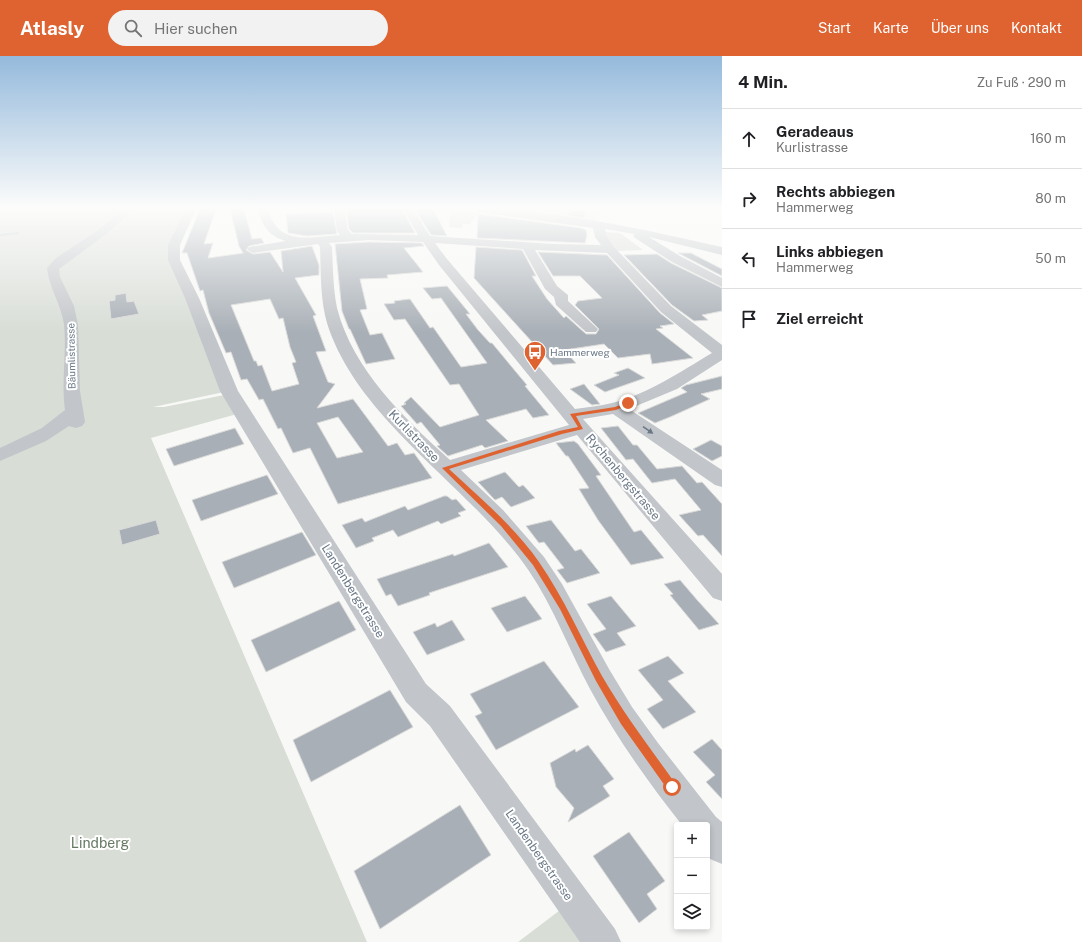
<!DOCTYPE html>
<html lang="de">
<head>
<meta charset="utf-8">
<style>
	:root { --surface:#fff; --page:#f2f2f2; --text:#202124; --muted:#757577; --line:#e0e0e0; --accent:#de6331 }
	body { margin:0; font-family:"Public Sans",sans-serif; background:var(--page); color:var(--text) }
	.controls { position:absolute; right:12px; bottom:12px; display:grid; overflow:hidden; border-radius:4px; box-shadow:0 2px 6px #0003 }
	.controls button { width:36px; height:36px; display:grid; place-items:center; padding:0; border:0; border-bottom:1px solid var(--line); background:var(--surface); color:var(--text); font:20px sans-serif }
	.stop { position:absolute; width:12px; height:12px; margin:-9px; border:3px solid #de6331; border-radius:50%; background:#fff }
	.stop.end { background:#de6331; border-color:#fff; box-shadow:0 1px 4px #0008 }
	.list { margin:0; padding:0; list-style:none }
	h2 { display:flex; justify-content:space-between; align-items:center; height:52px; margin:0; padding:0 16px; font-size:17px }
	h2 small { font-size:13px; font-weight:400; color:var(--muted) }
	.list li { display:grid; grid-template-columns:26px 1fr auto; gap:12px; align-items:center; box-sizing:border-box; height:60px; padding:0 16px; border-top:1px solid var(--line) }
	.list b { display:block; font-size:15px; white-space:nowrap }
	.list p { margin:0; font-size:13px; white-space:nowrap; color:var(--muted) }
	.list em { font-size:13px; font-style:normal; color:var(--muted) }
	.icon { flex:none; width:22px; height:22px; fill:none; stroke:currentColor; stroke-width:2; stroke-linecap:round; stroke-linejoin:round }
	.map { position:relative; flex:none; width:722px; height:886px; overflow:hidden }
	header { display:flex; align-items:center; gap:24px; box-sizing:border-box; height:56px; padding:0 20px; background:var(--accent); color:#fff }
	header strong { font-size:19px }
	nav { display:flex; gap:22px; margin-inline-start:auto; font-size:14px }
	.search { width:280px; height:36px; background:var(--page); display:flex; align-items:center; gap:10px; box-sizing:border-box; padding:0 14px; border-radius:22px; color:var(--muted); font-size:15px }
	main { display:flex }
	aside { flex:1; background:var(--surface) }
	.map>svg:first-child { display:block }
</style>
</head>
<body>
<header>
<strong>Atlasly</strong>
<div class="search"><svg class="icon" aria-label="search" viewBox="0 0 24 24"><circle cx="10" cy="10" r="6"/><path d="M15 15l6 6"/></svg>Hier suchen</div>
<nav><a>Start</a><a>Karte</a><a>Über uns</a><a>Kontakt</a></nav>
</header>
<main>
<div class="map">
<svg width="722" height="886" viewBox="0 0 722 886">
	<rect width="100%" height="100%" fill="#f8f9f6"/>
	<path fill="#e6e8e7" d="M 495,153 L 595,153 L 600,155 L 596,166 Z"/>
	<path fill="#d8ddd6" d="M 0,153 L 191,153 L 174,189 L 229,335 L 153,351 L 164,351 L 224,339 L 237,358 L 151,382 L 367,886 L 0,886 Z
		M 451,153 L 479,156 L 470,168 L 463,168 L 462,172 L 449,171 Z
		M 605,176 L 620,177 L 643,194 L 617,195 L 606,182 Z
		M 572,845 L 602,886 L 518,886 Z"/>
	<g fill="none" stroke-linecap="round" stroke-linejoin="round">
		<path stroke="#bac4c9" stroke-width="2.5" d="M 0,179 L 18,177"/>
	</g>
	<path fill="#a8afb6" stroke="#dadad9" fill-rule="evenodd" d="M 200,153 L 216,153 L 204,188 L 213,187 L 208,202 L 243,197 L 239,190 L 230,153 L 244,153 L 252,183 L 261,182 L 264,187 L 249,190 L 246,194 L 253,198 L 270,196 L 283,216 L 281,195 L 312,190 L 319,209 L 319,219 L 295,222 L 316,259 L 313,260 L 326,295 L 316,296 L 328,326 L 335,328 L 317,352 L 353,343 L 388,390 L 397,387 L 405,399 L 414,397 L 432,422 L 338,448 L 310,392 L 293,397 L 281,372 L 278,373 L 263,343 L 259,344 L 247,323 L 241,324 L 231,296 L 226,297 L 209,257 L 203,234 L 200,235 L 187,197 L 182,197 ZM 270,243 L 279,263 L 283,262 L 290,291 L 296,306 L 292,307 L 299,328 L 272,335 L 262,309 L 258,310 L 256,305 L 254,305 L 231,249 ZM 338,361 L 363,396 L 337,402 L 317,367 Z
		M 347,153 L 402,153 L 415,177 L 353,177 L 349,173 L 346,156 L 348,156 Z
		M 415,153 L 433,153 L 447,180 L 431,179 Z
		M 572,154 L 586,155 L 584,162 L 567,159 L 568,156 L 571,157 Z
		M 333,156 L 337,178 L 307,180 L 288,177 L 286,158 Z
		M 478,158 L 581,172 L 586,174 L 587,179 L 585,187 L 477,182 Z
		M 369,186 L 422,187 L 424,190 L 404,192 L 423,216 L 387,219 L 388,222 L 360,223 L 367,253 L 360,254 L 370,279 L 382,277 L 395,303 L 366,308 L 350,273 L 349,273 L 342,255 L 335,188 Z
		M 476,191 L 522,194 L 536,220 L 532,220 L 547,243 L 564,262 L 566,260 L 586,278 L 596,278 L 599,273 L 575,249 L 578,245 L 602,242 L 580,220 L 553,220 L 538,196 L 607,199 L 660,257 L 674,268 L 660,270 L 663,272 L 656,273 L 693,302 L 652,308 L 650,298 L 618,302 L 604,288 L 564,294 L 576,307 L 553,309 L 474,222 Z
		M 678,197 L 691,197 L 722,213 L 722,220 Z
		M 657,198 L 671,207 L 722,232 L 722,255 L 702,259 L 708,264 L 694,265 L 672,249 L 624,199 Z
		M 447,230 L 470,258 L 466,258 L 478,274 L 490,287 L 492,287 L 516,316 L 527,329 L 525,330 L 549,359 L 533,362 L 526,353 L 486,364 L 508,385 L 485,392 L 482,389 L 448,400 L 437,390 L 440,389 L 421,366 L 417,368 L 401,350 L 406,348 L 404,347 L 411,341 L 440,371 L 479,359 L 459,328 L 450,329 L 405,263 L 394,264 L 384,248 L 395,247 L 394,245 L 410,243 L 430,272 L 433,271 L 461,311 L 487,307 L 441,242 L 432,243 L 423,232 Z
		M 126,237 L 127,246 L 134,245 L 139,258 L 111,263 L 109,245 L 115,244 L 115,239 Z
		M 628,312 L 645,322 L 605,336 L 594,329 L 619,319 L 614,317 Z
		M 722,320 L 722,333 L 701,338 L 710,343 L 670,361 L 655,367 L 638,357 L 687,336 L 681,332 L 686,329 Z
		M 584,328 L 600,348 L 592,349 L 570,333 Z
		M 618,370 L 633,389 L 637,389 L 657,413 L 682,410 L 697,427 L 702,426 L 722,448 L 722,500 L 703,479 L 698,480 L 679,459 L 701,454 L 675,423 L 652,427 L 633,403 L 626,404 L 601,372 Z
		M 235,372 L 244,388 L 174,410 L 166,393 Z
		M 711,384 L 722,390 L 722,400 L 712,405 L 693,393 Z
		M 574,385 L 578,388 L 601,419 L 596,420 L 634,476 L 641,474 L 664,502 L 631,509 L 598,464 L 579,433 L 589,432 L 568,400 L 566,400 L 556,387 Z
		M 505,416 L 519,431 L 523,429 L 535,442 L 511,451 L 502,441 L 495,444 L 478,426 Z
		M 267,419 L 278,438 L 201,465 L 192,444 Z
		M 444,440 L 447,440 L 452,444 L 456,443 L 466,454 L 458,457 L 461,460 L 441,468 L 438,465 L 398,481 L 393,474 L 372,482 L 374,485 L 356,492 L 342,469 L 362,462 L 365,466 L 405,450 L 408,454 Z
		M 156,464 L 160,478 L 122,489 L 119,474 Z
		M 551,464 L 575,495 L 581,493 L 600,517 L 567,527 L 557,514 L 564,512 L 544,486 L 539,487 L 526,470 Z
		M 302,476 L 316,499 L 234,532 L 222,506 Z
		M 489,487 L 508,511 L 429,537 L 430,539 L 398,550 L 391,538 L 386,540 L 377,523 L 453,498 L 454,500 Z
		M 680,524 L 698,545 L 719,568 L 699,574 L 670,539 L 673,538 L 664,528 Z
		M 525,540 L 542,563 L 507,576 L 491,552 Z
		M 611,540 L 636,570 L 617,577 L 626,589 L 606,596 L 593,578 L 606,573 L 587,548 Z
		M 339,545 L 356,574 L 266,616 L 251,584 Z
		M 452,564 L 465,584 L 427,599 L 413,576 L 435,567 L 437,571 Z
		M 668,600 L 684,617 L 668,625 L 696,656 L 663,673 L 647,653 L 663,644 L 638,614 Z
		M 544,605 L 579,651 L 496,694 L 475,660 L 482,657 L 470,638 Z
		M 390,634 L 413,671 L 311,726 L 293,684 Z
		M 712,683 L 722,694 L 722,743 L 706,726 L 715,719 L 693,696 Z
		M 588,689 L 614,723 L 603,730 L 610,740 L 568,766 L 574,752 L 556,731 L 550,707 L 575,693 L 576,696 Z
		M 460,749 L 491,799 L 380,873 L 354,815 Z
		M 629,776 L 665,825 L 647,838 L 657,853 L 639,867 L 593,800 Z"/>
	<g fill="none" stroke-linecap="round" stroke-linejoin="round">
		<path fill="#c2c5c9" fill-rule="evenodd" d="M 122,153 L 133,153 L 109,176 L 59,213 L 60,221 L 74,250 L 78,269 L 80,335 L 85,366 L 82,370 L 76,372 L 69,370 L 46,385 L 0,405 L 0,392 L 42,372 L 65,354 C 61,325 67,296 64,268 C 61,248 49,232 47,212 L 56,202 L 101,172 Z
			M 186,153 L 196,153 L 180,189 L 180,204 L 199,242 L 238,335 L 426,628 L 450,650 L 615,873 L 621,886 L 580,886 L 430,670 L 406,646 L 220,335 L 185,242 L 168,204 L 168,189 Z
			M 258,153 L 268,153 C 278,191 311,181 340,179 L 337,175 L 334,153 L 344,153 L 348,174 L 352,178 L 418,179 L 403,153 L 413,153 L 430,180 L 554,188 L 601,189 L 595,181 L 593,172 L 478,156 L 473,153 C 555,153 642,173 722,191 L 722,199 L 649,181 L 680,200 L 722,222 L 722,231 L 672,206 L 635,182 L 633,180 L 635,178 L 605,173 L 607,181 L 614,191 L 671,250 L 722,289 L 722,304 L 677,333 L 629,353 L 722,414 L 722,431 L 715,429 L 613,358 L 583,363 L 722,518 L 722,545 L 713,542 L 577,379 L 461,414 L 503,454 L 544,501 L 562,528 L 609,613 L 632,651 L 658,687 L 716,761 L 722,766 L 722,808 L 710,803 L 707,799 L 707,769 L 682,769 C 648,726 616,681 590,633 C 569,594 554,552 529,515 C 472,431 358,366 327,267 C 320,242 321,217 320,191 L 318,188 L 253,197 L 249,195 L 247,193 L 249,191 L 286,185 C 269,180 262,170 258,153 ZM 369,184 L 423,186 L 439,209 L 569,369 L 450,404 C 404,362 353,314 337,252 C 333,232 333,211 332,191 L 329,187 ZM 435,187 L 523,193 L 545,233 L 554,241 L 556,249 L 586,276 L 596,276 L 598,273 L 568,245 L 568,239 L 557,230 L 535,194 L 607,197 L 661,256 L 712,297 C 680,316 648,338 612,347 C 600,350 587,351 575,353 L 447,203 Z"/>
	</g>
	<defs><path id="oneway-solid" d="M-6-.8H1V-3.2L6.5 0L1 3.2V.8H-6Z"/></defs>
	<use fill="#697786" href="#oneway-solid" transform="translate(648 374) rotate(34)"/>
	<linearGradient id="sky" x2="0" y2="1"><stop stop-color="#95badc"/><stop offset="0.55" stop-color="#fcfcfb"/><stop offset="1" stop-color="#fcfcfb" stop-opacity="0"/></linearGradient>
	<rect width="722" height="277" fill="url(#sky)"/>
	<path fill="#de6331" d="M 628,346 L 630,348 L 616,354 L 576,360 L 583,373 L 562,378 L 449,413 C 480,442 515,471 539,506 C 564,542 581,582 602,620 C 624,658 650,692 675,727 L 676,731 L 675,734 L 672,736 L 668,734 L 621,668 L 596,625 L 560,553 L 533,509 L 501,470 L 442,412 L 559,375 L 578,371 L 570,358 L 615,351 Z"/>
	<defs>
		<g id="bus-pin" transform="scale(1.15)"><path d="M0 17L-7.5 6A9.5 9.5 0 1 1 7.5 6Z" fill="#de6331" stroke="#fff"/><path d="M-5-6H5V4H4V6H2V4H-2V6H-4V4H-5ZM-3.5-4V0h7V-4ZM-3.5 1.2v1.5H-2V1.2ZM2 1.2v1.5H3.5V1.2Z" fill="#fff"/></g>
	</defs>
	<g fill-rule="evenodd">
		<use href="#bus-pin" x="535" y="296"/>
	</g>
	<g text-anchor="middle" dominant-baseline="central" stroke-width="4" stroke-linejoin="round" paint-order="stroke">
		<g font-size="10" fill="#697786" stroke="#fff" text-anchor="start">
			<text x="550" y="296">Hammerweg</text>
		</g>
		<g font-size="10" fill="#697786" stroke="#fff">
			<text transform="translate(71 300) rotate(-91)">Bäumlistrasse</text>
		</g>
		<g font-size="12" fill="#697786" stroke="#fff">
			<text transform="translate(414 380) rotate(46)">Kurlistrasse</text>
			<text transform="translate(623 421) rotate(50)">Rychenbergstrasse</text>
			<text transform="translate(353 535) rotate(58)">Landenbergstrasse</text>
			<text transform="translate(539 799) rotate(55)">Landenbergstrasse</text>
		</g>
		<g font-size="14" fill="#667963" stroke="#fff">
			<text x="100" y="787">Lindberg</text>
		</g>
	</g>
</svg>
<div class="controls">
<button>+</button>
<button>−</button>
<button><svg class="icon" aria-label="layers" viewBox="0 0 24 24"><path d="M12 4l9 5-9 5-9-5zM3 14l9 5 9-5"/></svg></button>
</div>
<div class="stop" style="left:672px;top:731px"></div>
<div class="stop end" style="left:628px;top:347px"></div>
</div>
<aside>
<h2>4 Min.<small>Zu Fuß · 290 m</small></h2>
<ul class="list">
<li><svg class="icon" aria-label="ahead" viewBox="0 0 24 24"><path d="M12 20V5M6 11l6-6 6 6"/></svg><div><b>Geradeaus</b><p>Kurlistrasse</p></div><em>160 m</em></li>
<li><svg class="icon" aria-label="right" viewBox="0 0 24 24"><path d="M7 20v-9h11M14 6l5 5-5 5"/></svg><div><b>Rechts abbiegen</b><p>Hammerweg</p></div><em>80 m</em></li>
<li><svg class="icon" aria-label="left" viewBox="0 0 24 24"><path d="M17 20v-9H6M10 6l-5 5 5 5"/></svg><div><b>Links abbiegen</b><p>Hammerweg</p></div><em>50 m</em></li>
<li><svg class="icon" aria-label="arrive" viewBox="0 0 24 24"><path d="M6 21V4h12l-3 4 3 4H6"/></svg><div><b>Ziel erreicht</b></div></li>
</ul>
</aside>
</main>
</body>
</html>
